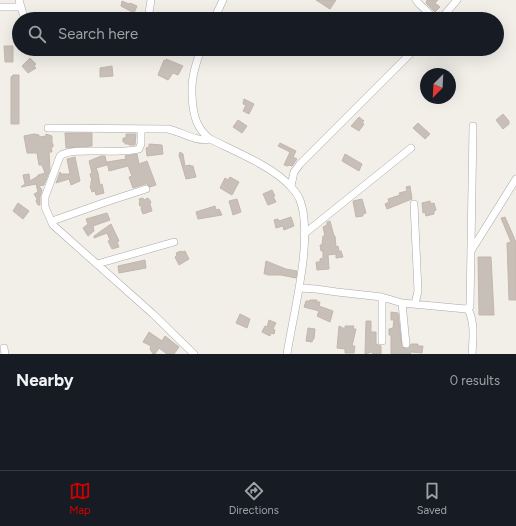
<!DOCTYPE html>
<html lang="en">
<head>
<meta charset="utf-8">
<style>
	:root { --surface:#171b24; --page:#20242c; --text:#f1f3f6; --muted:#9ea1a6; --line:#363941; --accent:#d40000 }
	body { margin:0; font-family:Figtree,sans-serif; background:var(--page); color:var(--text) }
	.compass { position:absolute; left:420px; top:68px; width:36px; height:36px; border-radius:50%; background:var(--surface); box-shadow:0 4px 16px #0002; rotate:204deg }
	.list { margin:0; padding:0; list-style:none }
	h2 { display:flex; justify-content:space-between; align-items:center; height:52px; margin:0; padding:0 16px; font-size:17px }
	h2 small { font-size:13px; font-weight:400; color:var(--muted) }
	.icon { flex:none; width:22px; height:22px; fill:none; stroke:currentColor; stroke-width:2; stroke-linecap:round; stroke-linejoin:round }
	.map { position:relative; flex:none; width:516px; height:354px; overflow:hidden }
	.search { position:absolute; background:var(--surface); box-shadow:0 4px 16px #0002; left:12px; right:12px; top:12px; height:44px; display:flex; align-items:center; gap:10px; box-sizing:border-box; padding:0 14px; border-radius:22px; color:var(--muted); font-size:15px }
	.sheet { height:116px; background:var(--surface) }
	nav { display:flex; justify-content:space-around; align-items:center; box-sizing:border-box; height:56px; border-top:1px solid var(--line); background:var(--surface); font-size:11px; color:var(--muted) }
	nav a { display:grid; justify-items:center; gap:2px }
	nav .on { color:var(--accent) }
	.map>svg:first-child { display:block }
</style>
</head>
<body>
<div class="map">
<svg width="516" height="354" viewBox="0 0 516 354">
	<rect width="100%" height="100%" fill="#f2efe9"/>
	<path fill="#c7bfb8" stroke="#c4b6ab" d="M 316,0 L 336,0 L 330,9 Z
		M 427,0 L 438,0 L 435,3 L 440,7 L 435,12 L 426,3 Z
		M 122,1 L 129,4 L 130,3 L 137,6 L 134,13 L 121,6 Z
		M 4,46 L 13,46 L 13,62 L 5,62 Z
		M 30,58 L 36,64 L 34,66 L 36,68 L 28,73 L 22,66 Z
		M 166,59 L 183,66 L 178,75 L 173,73 L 168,80 L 158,75 L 164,60 L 166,61 Z
		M 112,66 L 113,76 L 100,77 L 100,68 Z
		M 13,75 L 19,75 L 19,124 L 11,124 L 11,77 Z
		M 244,99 L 254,104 L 249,114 L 243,111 L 246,105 L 243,104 Z
		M 503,114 L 509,121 L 509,124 L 503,129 L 496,120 Z
		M 359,117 L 364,121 L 362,123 L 364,124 L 359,131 L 351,126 Z
		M 238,120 L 247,126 L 242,133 L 233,127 Z
		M 418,123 L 430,134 L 425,139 L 413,128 Z
		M 65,133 L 92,133 L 92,146 L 66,148 Z
		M 34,134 L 39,135 L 39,137 L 46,136 L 46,134 L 52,136 L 52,143 L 53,144 L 53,147 L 51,147 L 52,152 L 49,152 L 50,170 L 44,185 L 39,186 L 42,190 L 40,197 L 40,205 L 38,205 L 36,201 L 37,199 L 34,194 L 38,192 L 36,184 L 21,187 L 25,184 L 23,175 L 29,174 L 30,181 L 38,176 L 38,175 L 45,173 L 42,165 L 39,165 L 37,153 L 27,153 L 24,136 Z
		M 126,134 L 136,134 L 135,145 L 129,145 L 129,144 L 125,144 L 125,142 L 123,142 L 123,138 L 126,138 Z
		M 280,143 L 296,151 L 293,157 L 297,159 L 292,166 L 289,165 L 288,166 L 284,165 L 290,152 L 278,146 Z
		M 149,144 L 162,145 L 163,154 L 147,156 L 146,148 L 149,147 Z
		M 180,152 L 183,154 L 185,166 L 190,165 L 191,166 L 193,166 L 196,177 L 186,179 L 179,155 Z
		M 137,154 L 139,164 L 147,161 L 156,185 L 150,187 L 147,184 L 145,184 L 133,188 L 129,177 L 132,176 L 128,166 L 109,171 L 107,162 L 126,159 L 125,156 Z
		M 345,154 L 362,164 L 359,171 L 342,161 Z
		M 101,156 L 105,156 L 107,165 L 96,168 L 98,173 L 100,185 L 102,184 L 104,193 L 96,195 L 95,191 L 92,192 L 90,186 L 91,185 L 91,181 L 92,181 L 90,174 L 92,173 L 89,161 Z
		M 75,157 L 80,181 L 71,185 L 69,179 L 56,183 L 60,172 L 61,174 L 70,174 L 67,159 Z
		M 230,177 L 239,182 L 232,195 L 220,188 L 225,178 L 228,180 Z
		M 410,186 L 412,199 L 387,209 L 385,204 L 389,202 L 388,199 L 400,195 L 399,193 L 407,191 L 406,187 Z
		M 272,190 L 275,196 L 273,196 L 276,202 L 268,205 L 263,194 Z
		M 143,198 L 144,200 L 148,198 L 151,202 L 150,204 L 152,211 L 143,214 L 141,209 L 142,207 L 140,206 L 139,203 L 140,202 L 139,199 Z
		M 237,199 L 241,212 L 233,215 L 229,201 Z
		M 362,199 L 366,213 L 363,214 L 363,216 L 356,217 L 353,201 Z
		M 430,201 L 431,204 L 434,203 L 436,210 L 434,211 L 434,214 L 426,216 L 425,212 L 423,213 L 422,203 Z
		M 18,203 L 29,211 L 23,219 L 13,211 Z
		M 215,206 L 216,210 L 219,209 L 222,215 L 198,219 L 196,212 Z
		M 107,213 L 110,220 L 93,226 L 94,231 L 88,236 L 83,228 L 88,224 L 86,219 Z
		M 291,217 L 294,226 L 284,230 L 283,226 L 276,228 L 274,220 L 278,219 L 279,221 Z
		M 505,217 L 516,242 L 516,300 L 509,300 L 507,243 L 511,242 L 501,218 Z
		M 330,221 L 334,236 L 335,236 L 336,247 L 338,246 L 339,251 L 341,251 L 343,257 L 336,258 L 336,254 L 328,255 L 329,269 L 317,270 L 316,262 L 320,262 L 320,259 L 323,258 L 323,251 L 321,251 L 320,245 L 322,245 L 323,236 L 325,236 L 323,227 L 327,225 L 327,222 Z
		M 111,224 L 119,241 L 117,242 L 119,247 L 112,249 L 108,241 L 110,240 L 107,233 L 94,238 L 94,236 Z
		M 181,251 L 181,252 L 185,251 L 189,259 L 179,265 L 175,257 L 177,255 L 176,253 Z
		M 478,257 L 491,257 L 494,315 L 479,315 Z
		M 145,260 L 146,268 L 119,273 L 118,266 Z
		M 266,261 L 286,269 L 297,271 L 296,278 L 281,275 L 267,275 L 267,274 L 264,274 Z
		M 310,300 L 317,300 L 317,302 L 320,302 L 319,306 L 333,311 L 330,322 L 317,316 L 319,311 L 304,307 L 306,301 L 309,301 Z
		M 391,312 L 398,313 L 402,347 L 407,349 L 409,348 L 411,344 L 418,344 L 418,346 L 423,346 L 422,353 L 411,352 L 410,354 L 391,354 L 391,335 L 389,335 L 389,329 L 393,328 L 394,320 L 391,320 Z
		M 240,314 L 250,319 L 247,328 L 236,323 Z
		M 269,320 L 276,323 L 273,329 L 275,330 L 274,334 L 271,333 L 270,336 L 262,332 L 265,326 L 267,327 Z
		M 366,321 L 371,321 L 371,332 L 376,332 L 376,344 L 381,346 L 381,354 L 373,354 L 372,352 L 365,354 Z
		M 339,326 L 345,329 L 345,326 L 354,326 L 353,329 L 356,329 L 352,346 L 355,346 L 354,353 L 345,353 L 345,349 L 337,348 Z
		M 308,328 L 315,329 L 314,339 L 313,339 L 312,342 L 306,341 Z
		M 149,332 L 162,341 L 165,336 L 179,347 L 174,354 L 167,354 L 159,348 L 155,354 L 153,354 L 150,349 L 151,346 L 143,342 Z"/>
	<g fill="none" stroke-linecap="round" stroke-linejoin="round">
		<g stroke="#a9a9a9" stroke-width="8">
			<path id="minor" d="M 19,0 L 23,14 L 27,19
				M 416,0 C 421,8 429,10 433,19
				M 0,7 L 21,7
				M 148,19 L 151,0
				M 214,19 L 223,0
				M 441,19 L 457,0
				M 201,49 C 193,72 190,83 193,107 C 195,121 199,130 210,139 C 234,151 274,167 291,187 C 295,191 298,195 300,200 C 314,238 293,314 287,354
				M 48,128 L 168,129 C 182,132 195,142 210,139
				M 291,186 L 294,172 L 300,164 L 415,49
				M 146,189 L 106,202 L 55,220 L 52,223 L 53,225 L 153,314 L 194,354
				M 414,204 L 418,291 L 415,304
				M 52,223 L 45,207 L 45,197 L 60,156 C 72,146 120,155 139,149 L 141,144 L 141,129
				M 304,234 L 411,148
				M 471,251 L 516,179
				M 97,264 L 174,242
				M 299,288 L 316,289 L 337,292 L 382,297 L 402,303
				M 468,309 C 475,322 473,340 472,354
				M 382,341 L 382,297
				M 406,344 L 402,303 L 466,309 L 470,307 L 473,126
				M 4,348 L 5,354"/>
		</g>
		<use href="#minor" stroke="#fff" stroke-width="7"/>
	</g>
</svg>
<svg class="compass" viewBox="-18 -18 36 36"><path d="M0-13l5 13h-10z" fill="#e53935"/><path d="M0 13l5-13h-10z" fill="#9ea1a6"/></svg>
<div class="search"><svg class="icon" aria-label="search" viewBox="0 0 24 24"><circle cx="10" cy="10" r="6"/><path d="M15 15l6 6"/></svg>Search here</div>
</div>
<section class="sheet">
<h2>Nearby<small>0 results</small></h2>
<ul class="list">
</ul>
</section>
<nav>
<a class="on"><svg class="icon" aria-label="map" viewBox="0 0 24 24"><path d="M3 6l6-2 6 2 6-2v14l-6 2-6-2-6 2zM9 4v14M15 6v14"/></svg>Map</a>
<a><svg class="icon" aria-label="directions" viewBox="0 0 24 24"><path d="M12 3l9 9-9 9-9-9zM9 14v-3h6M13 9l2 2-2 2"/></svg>Directions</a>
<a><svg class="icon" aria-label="saved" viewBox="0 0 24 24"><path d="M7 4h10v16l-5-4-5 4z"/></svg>Saved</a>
</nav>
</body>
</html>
